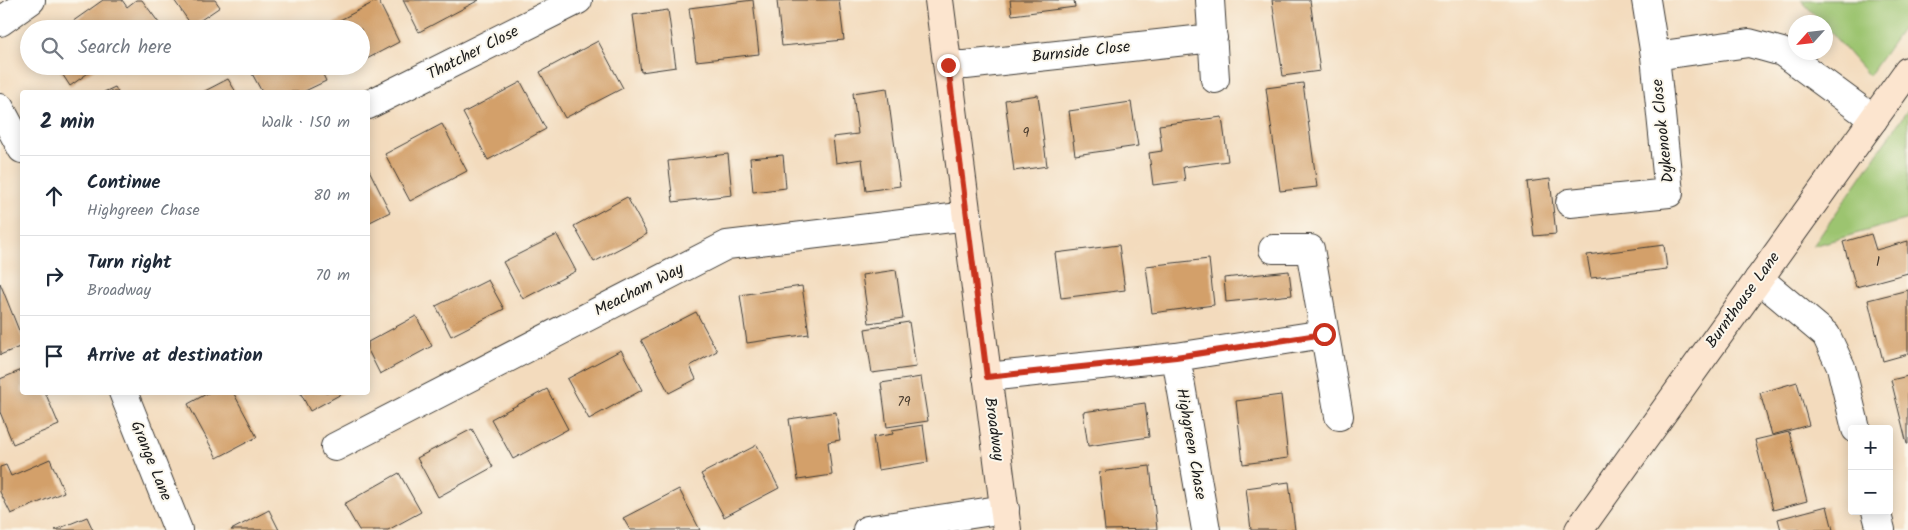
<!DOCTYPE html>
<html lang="en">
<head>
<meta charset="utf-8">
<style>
	:root { --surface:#fff; --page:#f2f2f3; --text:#1f2937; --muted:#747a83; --line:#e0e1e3 }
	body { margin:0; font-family:Kalam,sans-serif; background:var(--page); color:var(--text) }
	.controls { position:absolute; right:15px; bottom:15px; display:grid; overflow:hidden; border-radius:5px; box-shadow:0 2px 12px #0003 }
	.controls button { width:45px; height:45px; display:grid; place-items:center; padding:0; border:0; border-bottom:1px solid var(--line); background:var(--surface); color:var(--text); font:25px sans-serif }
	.compass { position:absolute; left:1788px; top:15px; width:45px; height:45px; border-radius:50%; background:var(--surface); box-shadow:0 2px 12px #0003; rotate:243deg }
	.stop { position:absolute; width:15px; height:15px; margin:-11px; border:4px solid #c8321e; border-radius:50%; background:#fff }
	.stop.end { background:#c8321e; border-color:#fff; box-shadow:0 1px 5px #0008 }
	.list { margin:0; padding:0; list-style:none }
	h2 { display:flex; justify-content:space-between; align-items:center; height:65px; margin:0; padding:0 20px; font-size:21px }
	h2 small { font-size:16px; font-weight:400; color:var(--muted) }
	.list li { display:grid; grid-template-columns:32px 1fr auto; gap:15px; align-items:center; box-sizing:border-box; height:80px; padding:0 20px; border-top:1px solid var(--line) }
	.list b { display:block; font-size:19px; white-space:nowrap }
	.list p { margin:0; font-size:16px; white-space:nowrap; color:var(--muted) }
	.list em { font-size:16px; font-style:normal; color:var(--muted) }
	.icon { flex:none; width:28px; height:28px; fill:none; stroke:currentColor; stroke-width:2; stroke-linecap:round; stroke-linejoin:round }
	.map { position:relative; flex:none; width:1908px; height:530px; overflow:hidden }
	.search { position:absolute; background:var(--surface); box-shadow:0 2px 12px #0003; left:20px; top:20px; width:350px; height:55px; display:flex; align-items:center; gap:12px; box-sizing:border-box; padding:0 18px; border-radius:28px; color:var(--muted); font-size:19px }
	.panel { position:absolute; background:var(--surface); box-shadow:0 2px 12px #0003; left:20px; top:90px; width:350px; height:305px; border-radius:5px }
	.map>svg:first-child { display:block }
</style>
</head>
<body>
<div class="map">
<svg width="1908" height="530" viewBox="0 0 1908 530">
	<rect width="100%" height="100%" fill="#fbf7ec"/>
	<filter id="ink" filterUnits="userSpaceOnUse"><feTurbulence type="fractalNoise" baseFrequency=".02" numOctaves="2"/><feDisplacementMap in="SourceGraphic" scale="10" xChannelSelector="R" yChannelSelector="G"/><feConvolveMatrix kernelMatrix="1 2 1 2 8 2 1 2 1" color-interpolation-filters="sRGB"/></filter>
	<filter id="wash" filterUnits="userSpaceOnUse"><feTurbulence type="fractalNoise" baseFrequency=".0096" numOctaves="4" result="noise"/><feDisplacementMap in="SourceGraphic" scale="20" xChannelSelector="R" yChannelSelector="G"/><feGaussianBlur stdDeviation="1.12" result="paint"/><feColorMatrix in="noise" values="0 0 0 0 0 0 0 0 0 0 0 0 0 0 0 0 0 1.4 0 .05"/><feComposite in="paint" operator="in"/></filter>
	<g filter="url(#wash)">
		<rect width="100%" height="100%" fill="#f3dbbd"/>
		<path fill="#9cc46f" stroke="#5c7046" d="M 1801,0 L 1908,0 L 1908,21 L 1869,76 L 1826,27 L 1826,22 L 1821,22 Z
			M 1908,109 L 1908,219 L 1813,246 L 1904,115 Z"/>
		<g id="blocks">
			<path fill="#d3a06a" d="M 103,0 L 122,0 L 127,7 L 136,0 L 142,0 L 159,23 L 151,29 L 62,29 Z
				M 174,0 L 215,0 L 220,7 L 192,26 Z
				M 378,0 L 399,42 L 361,62 L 361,29 L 323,29 Z
				M 403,0 L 479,0 L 419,32 Z
				M 753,0 L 759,54 L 696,61 L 689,8 Z
				M 787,0 L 839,0 L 844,40 L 782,46 L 777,1 Z
				M 1010,0 L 1074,0 L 1075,7 L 1012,15 Z
				M 1272,0 L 1310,0 L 1320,71 L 1283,76 Z
				M 668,10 L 676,67 L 641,72 L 633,15 Z
				M 598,41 L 623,88 L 565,118 L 540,72 Z
				M 57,66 L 98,66 L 70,86 Z
				M 252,66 L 319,66 L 326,81 L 303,92 L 262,92 L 249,68 Z
				M 228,79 L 236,92 L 203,92 Z
				M 521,82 L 546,129 L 488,160 L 463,113 Z
				M 1303,83 L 1317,187 L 1280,191 L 1266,88 Z
				M 115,87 L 118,92 L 104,92 Z
				M 887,88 L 900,186 L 866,191 L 862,159 L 836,163 L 833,137 L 858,134 L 853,93 Z
				M 1038,95 L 1047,166 L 1014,171 L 1005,100 Z
				M 1131,102 L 1138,146 L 1075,155 L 1069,111 Z
				M 1222,117 L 1228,161 L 1183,167 L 1185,181 L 1153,185 L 1149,153 L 1162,151 L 1159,125 Z
				M 442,124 L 467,171 L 410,201 L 385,154 Z
				M 728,154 L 732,195 L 673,202 L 668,161 Z
				M 783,155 L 786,188 L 753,192 L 750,158 Z
				M 368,168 L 390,212 L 368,223 Z
				M 1550,179 L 1556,234 L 1534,236 L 1527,182 Z
				M 627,197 L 647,234 L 594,262 L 574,226 Z
				M 1871,234 L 1876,250 L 1908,241 L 1908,273 L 1856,287 L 1843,242 Z
				M 557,235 L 576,271 L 523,299 L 503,262 Z
				M 1119,245 L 1125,290 L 1061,298 L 1055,253 Z
				M 1664,245 L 1667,269 L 1591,278 L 1587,255 Z
				M 1209,259 L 1214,305 L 1152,313 L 1146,266 Z
				M 896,270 L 903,318 L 869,323 L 862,275 Z
				M 1289,271 L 1292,295 L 1226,302 L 1224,278 Z
				M 488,280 L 504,309 L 451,336 L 436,306 Z
				M 0,283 L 22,338 L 22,346 L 0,355 Z
				M 802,286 L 809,334 L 747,343 L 740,295 Z
				M 1908,290 L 1908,354 L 1883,361 L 1868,300 Z
				M 696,312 L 717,351 L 690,366 L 696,379 L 669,393 L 641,340 Z
				M 416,316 L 432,346 L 380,374 L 368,350 L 368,342 Z
				M 909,322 L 916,367 L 872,373 L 865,329 Z
				M 621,350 L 642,390 L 589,419 L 567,379 Z
				M 22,370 L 22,392 L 45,392 L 59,425 L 13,444 L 0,412 L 0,379 Z
				M 1908,376 L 1908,444 L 1907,444 L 1891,380 Z
				M 921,377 L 928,421 L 887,427 L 881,383 Z
				M 1797,382 L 1809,425 L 1772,435 L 1760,393 Z
				M 547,389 L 568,429 L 513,459 L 491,419 Z
				M 210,392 L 233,392 L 257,437 L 217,458 L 188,404 Z
				M 300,392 L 345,392 L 310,411 Z
				M 1281,395 L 1288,458 L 1243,464 L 1236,401 Z
				M 1145,403 L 1149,437 L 1088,446 L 1083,412 Z
				M 836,412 L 840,440 L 828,442 L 832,475 L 798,480 L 789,419 Z
				M 923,425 L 928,462 L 878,470 L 873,437 L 893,434 L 892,430 Z
				M 472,429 L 493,467 L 438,497 L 417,458 Z
				M 1789,432 L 1807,501 L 1773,510 L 1755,440 Z
				M 757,445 L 779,488 L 724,517 L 701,474 Z
				M 50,459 L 64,492 L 11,514 L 0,492 L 0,467 L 6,465 L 11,476 Z
				M 1150,466 L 1157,529 L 1105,530 L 1099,472 Z
				M 399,473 L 421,512 L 388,530 L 359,530 L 344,504 Z
				M 1289,482 L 1295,530 L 1251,530 L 1246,488 Z
				M 679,489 L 700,530 L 630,530 L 623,518 Z
				M 1827,506 L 1833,530 L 1781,530 L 1778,519 Z
				M 269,510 L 279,530 L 231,530 Z
				M 87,517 L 93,530 L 55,530 Z"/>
		</g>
	</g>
	<g filter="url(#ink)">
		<use href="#blocks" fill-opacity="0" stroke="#3c3934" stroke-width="1"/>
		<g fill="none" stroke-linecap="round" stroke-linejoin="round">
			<g stroke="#3c3934" stroke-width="30">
				<path id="street" d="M 1210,0 L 1215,79
					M 0,22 L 31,0
					M 1655,56 L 1749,43 L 1764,47 L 1782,52 L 1861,110 L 1873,120
					M 948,65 L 966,65 L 1213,38
					M 368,105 L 578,0
					M 0,108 L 22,149
					M 1570,203 L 1669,193 L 1655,56 L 1646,0
					M 1273,249 L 1310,249 L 1339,416
					M 1758,280 L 1770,288 L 1826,335 L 1841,367 L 1856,429
					M 1176,357 L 1206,530
					M 987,377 L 1176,357 L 1324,334
					M 123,392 L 178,530
					M 335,447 L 727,245 L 968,216
					M 1876,511 L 1881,530
					M 867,530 L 1005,509"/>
			</g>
			<g stroke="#3c3934" stroke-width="30">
				<path id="secondary" d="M 939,0 L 1007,530
					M 1579,530 L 1908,71"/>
			</g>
			<use href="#street" stroke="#fff" stroke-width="28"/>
			<use href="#secondary" stroke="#fce5cf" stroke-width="28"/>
		</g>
	</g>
	<g fill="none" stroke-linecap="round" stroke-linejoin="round" filter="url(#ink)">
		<path stroke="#c8321e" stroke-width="6" d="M 948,65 L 987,377 L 1176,357 L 1324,334"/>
	</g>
	<g text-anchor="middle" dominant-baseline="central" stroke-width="4" stroke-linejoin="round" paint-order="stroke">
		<g font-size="14" fill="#4a3d30">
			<text x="1026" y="133">9</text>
			<text x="1878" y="262">1</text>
			<text x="904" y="402">79</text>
		</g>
		<g font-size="16" fill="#1c1c1c" stroke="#fbf7ec">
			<text transform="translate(1081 52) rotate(-6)">Burnside Close</text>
			<text transform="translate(473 53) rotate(-27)">Thatcher Close</text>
			<text transform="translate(1663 131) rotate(-96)">Dykenook Close</text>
			<text transform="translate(639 290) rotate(-27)">Meacham Way</text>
			<text transform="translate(1743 300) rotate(-54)">Burnthouse Lane</text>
			<text transform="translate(994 429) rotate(82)">Broadway</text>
			<text transform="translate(1191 444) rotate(80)">Highgreen Chase</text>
			<text transform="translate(151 461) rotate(68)">Grange Lane</text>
		</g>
	</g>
</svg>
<div class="controls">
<button>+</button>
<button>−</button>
</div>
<svg class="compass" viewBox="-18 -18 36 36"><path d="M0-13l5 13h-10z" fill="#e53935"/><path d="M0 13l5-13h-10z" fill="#747a83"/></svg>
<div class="stop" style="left:1324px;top:334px"></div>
<div class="stop end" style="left:948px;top:65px"></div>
<div class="search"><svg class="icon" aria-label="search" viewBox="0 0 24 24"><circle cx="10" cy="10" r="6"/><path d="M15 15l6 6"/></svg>Search here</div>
<section class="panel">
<h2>2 min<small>Walk · 150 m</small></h2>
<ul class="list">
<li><svg class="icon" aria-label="ahead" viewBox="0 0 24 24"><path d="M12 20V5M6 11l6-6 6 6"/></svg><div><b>Continue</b><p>Highgreen Chase</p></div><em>80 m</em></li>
<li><svg class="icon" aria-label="right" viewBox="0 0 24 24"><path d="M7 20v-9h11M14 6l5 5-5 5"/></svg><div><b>Turn right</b><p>Broadway</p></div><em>70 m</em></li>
<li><svg class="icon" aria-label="arrive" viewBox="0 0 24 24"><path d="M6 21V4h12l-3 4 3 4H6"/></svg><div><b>Arrive at destination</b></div></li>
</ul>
</section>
</div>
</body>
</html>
